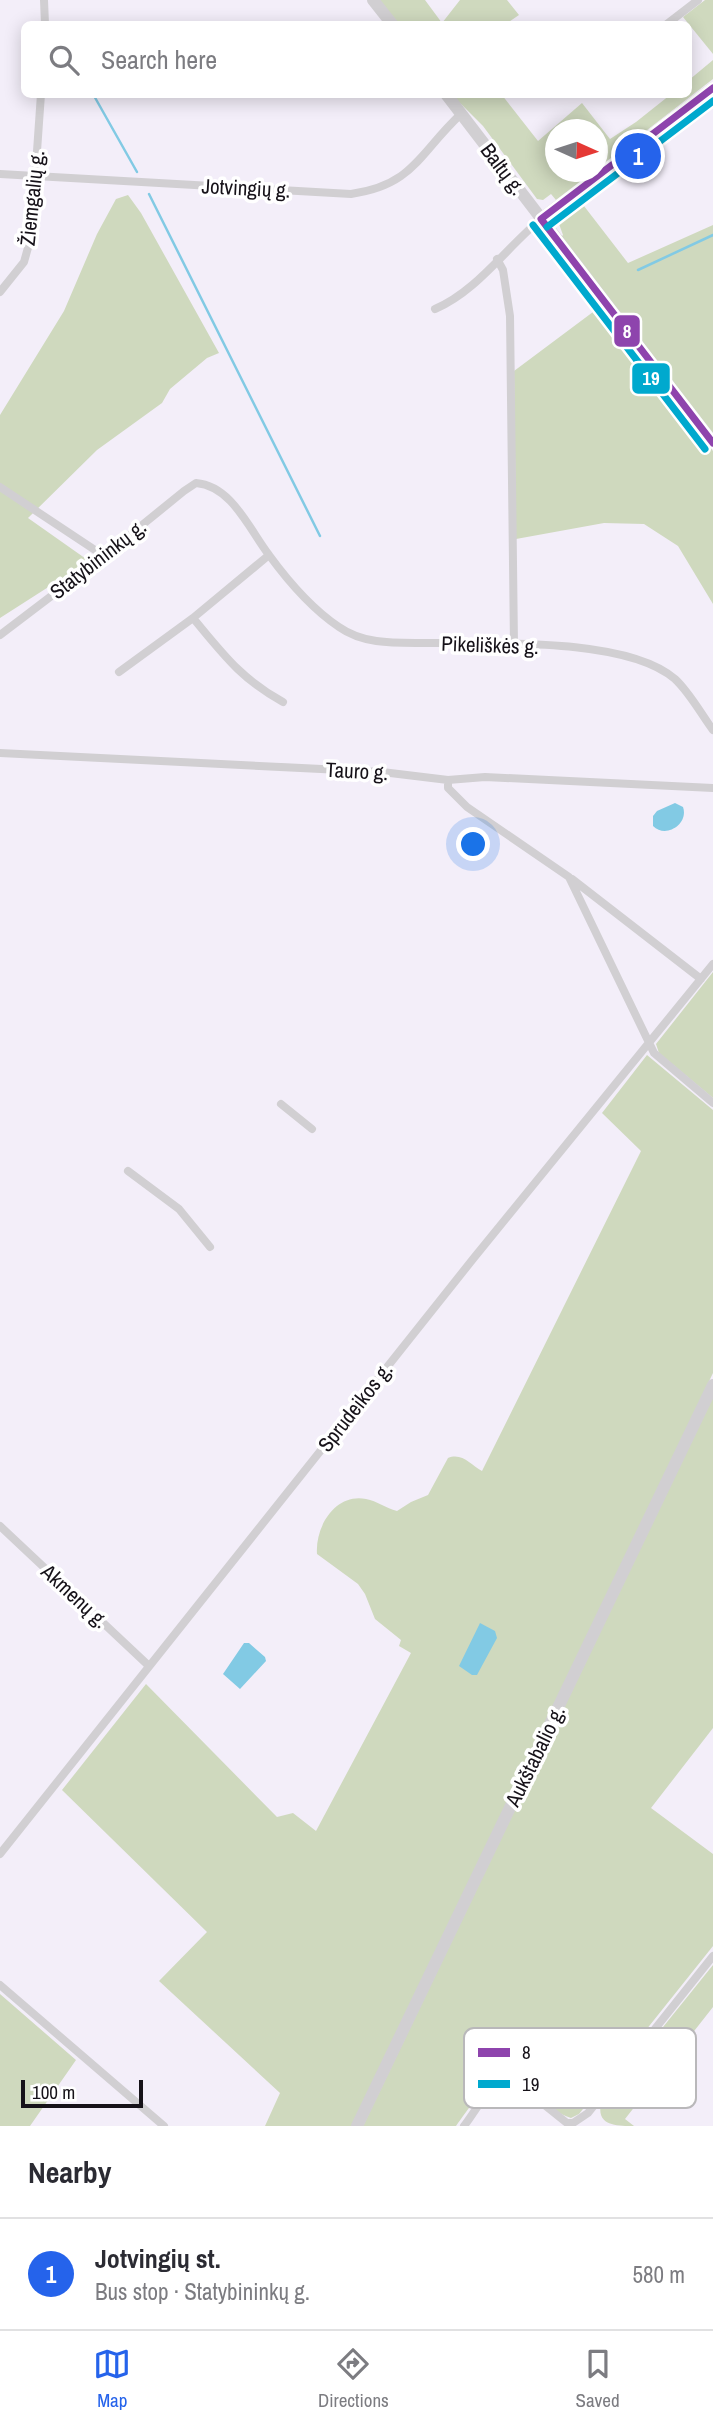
<!DOCTYPE html>
<html lang="en">
<head>
<meta charset="utf-8">
<style>
	:root { --surface:#fff; --page:#f7f7f7; --text:#2b2b33; --muted:#7c7c81; --line:#e1e1e2; --accent:#2563eb }
	body { margin:0; font-family:"Archivo Narrow",sans-serif; background:var(--page); color:var(--text) }
	.compass { position:absolute; left:545px; top:119px; width:63px; height:63px; border-radius:50%; background:var(--surface); box-shadow:0 4px 18px #0003; rotate:93deg }
	.scale { position:absolute; left:21px; bottom:18px; width:122px; box-sizing:border-box; padding-left:7px; border:4px solid #161219; border-top:0; font-size:19px; line-height:24px; white-space:nowrap; color:#161219; -webkit-text-stroke:5px #fff; paint-order:stroke }
	.you { position:absolute; left:474px; top:845px; width:24px; height:24px; margin:-18px; border:5px solid #fff; border-radius:50%; background:#1a73e8; box-shadow:0 0 0 10px #1a73e833 }
	.badge { display:grid; place-items:center; width:46px; height:46px; border-radius:50%; background:var(--accent); color:#fff; font-size:23px; font-weight:700 }
	.pin { position:absolute; translate:-50% -50%; border:4px solid #fff; box-shadow:0 2px 7px #0006 }
	.list { margin:0; padding:0; list-style:none }
	h2 { display:flex; justify-content:space-between; align-items:center; height:91px; margin:0; padding:0 28px; font-size:30px }
	h2 small { font-size:23px; font-weight:400; color:var(--muted) }
	.list li { display:grid; grid-template-columns:46px 1fr auto; gap:21px; align-items:center; box-sizing:border-box; height:112px; padding:0 28px; border-top:2px solid var(--line) }
	.list b { display:block; font-size:26px; white-space:nowrap }
	.list p { margin:0; font-size:23px; white-space:nowrap; color:var(--muted) }
	.list em { font-size:23px; font-style:normal; color:var(--muted) }
	.icon { flex:none; width:38px; height:38px; fill:none; stroke:currentColor; stroke-width:2; stroke-linecap:round; stroke-linejoin:round }
	.map { position:relative; flex:none; width:713px; height:2126px; overflow:hidden }
	.search { position:absolute; background:var(--surface); box-shadow:0 4px 18px #0003; left:21px; right:21px; top:21px; height:77px; display:flex; align-items:center; gap:18px; box-sizing:border-box; padding:0 24px; border-radius:10px; color:var(--muted); font-size:26px }
	.sheet { height:203px; background:var(--surface) }
	nav { display:flex; justify-content:space-around; align-items:center; box-sizing:border-box; height:98px; border-top:2px solid var(--line); background:var(--surface); font-size:19px; color:var(--muted) }
	nav a { display:grid; justify-items:center; gap:4px }
	nav .on { color:var(--accent) }
	.map>svg:first-child { display:block }
</style>
</head>
<body>
<div class="map">
<svg width="713" height="2126" viewBox="0 0 713 2126">
	<rect width="100%" height="100%" fill="#f3eef9"/>
	<path fill="#cfd9be" d="M 379,0 L 425,0 L 442,23 L 460,0 L 507,0 L 519,15 L 506,24 L 398,24 Z
		M 705,0 L 713,0 L 713,54 L 683,17 Z
		M 713,60 L 713,79 L 598,168 L 598,130 L 556,130 L 556,172 L 593,172 L 556,200 L 551,194 L 543,200 L 537,199 L 483,126 L 452,95 L 502,95 L 538,141 L 582,103 L 610,139 L 636,122 L 670,95 L 688,94 L 689,80 Z
		M 128,195 L 141,213 L 219,353 L 207,358 L 170,389 L 162,403 L 97,450 L 28,518 L 89,561 L 0,618 L 0,415 L 64,311 L 97,234 L 116,199 Z
		M 584,206 L 628,263 L 713,225 L 713,433 L 561,237 L 563,235 L 559,224 Z
		M 593,312 L 606,318 L 631,346 L 713,451 L 713,604 L 678,546 L 644,524 L 604,523 L 516,539 L 514,371 Z
		M 713,972 L 713,1098 L 659,1053 L 656,1044 Z
		M 647,1055 L 713,1110 L 713,1373 L 352,2126 L 265,2126 L 280,2093 L 159,1981 L 207,1932 L 62,1790 L 146,1684 L 277,1817 L 293,1813 L 316,1831 L 411,1653 L 399,1646 L 401,1640 L 375,1619 L 365,1594 L 358,1584 L 317,1554 C 315,1527 335,1493 366,1499 C 377,1501 386,1508 397,1511 L 411,1502 L 428,1495 L 448,1458 C 462,1452 471,1465 482,1471 L 641,1151 L 602,1113 Z
		M 713,1397 L 713,1728 L 651,1808 L 713,1854 L 713,1946 L 579,2114 L 571,2118 C 558,2114 549,2105 539,2096 C 534,2091 529,2085 523,2082 C 494,2065 470,2108 456,2126 L 363,2126 Z
		M 713,1965 L 713,2007 L 625,2119 L 634,2126 C 618,2126 596,2126 601,2104 Z
		M 0,1994 L 76,2060 L 30,2126 L 0,2126 Z"/>
	<path fill="#82cae4" d="M 675,803 L 683,807 C 689,824 666,839 653,826 L 653,816 L 657,811 Z
		M 480,1623 L 495,1631 L 497,1638 L 477,1675 L 472,1675 L 459,1666 Z
		M 244,1643 L 249,1643 L 265,1657 L 266,1661 L 240,1689 L 223,1674 Z"/>
	<g fill="none" stroke-linecap="round" stroke-linejoin="round">
		<path stroke="#82cae4" stroke-width="2.5" d="M 93,94 L 137,172
			M 149,194 L 320,536
			M 638,270 L 713,235"/>
		<path stroke="#d1cfd2" stroke-width="8" d="M 44,0 L 45,24
			M 667,24 L 698,0
			M 0,174 L 351,194 C 414,185 419,153 461,114
			M 497,259 L 503,270 L 510,316 L 514,645
			M 0,292 L 24,262 L 31,237 L 41,94
			M 435,309 C 477,291 506,248 541,219
			M 0,487 L 104,556
			M 193,618 C 223,654 241,679 283,702
			M 0,635 L 104,556 L 184,491 L 196,483 C 232,486 249,529 269,555 C 288,581 312,609 339,627 C 363,644 393,643 421,643 C 486,644 626,636 675,679 C 690,693 701,714 713,730
			M 119,672 L 193,618 L 269,555
			M 0,753 L 382,772 L 448,780 L 485,777 L 713,788
			M 448,780 L 448,788 L 467,807 L 569,877 L 654,1053 L 713,1103
			M 572,879 L 701,979
			M 281,1104 L 312,1129
			M 128,1171 L 179,1209 L 210,1247
			M 0,1526 L 149,1666
			M 0,1854 L 473,1259 L 713,964
			M 0,1985 L 164,2126
			M 464,2126 C 478,2108 491,2078 517,2083 L 567,2123 L 573,2123 L 588,2113 L 713,1956"/>
		<path stroke="#d1cfd2" stroke-width="12" d="M 373,0 L 392,24
			M 446,94 L 713,443
			M 541,219 L 713,88
			M 357,2126 L 713,1385"/>
		<g stroke="#fff" stroke-width="12">
			<path id="bus-1" d="M 541,219 L 713,443
				M 541,219 L 713,88"/>
		</g>
		<g stroke="#fff" stroke-width="12">
			<path id="bus-2" d="M 533,225 L 705,449
				M 547,227 L 713,101"/>
		</g>
		<use href="#bus-1" stroke="#8e44ad" stroke-width="7"/>
		<use href="#bus-2" stroke="#00a9ce" stroke-width="7"/>
	</g>
	<g text-anchor="middle" dominant-baseline="central" stroke-width="7" stroke-linejoin="round" paint-order="stroke">
		<g font-size="21" fill="#161219" stroke="#fff">
			<text transform="translate(503 169) rotate(53)">Baltų g.</text>
			<text transform="translate(246 188) rotate(3)">Jotvingių g.</text>
			<text transform="translate(32 198) rotate(-84)">Žiemgalių g.</text>
			<text transform="translate(98 559) rotate(-38)">Statybininkų g.</text>
			<text transform="translate(490 645) rotate(2)">Pikeliškės g.</text>
			<text transform="translate(357 771) rotate(3)">Tauro g.</text>
			<text transform="translate(355 1407) rotate(-52)">Sprudeikos g.</text>
			<text transform="translate(75 1596) rotate(43)">Akmenų g.</text>
			<text transform="translate(535 1756) rotate(-64)">Aukštabalio g.</text>
		</g>
	</g>
	<rect x="464" y="2028" width="232" height="80" rx="10" fill="#fff" stroke="#b9b8ba" stroke-width="2"/>
	<rect x="478" y="2048" width="32" height="9" fill="#8e44ad"/>
	<rect x="478" y="2080" width="32" height="8" fill="#00a9ce"/>
	<g font-size="19" fill="#161219">
		<text x="522" y="2059">8</text>
		<text x="522" y="2091">19</text>
	</g>
	<g stroke="#fff" stroke-width="2.5">
		<rect x="613" y="314" width="28" height="34" rx="7" fill="#8e44ad"/>
		<rect x="631" y="362" width="40" height="33" rx="7" fill="#00a9ce"/>
	</g>
	<g font-size="19" text-anchor="middle" font-weight="bold" fill="#fff">
		<text x="627" y="338">8</text>
		<text x="651" y="385">19</text>
	</g>
</svg>
<svg class="compass" viewBox="-18 -18 36 36"><path d="M0-13l5 13h-10z" fill="#e53935"/><path d="M0 13l5-13h-10z" fill="#7c7c81"/></svg>
<div class="scale">100 m</div>
<div class="you"></div>
<div class="pin badge" style="left:638px;top:156px">1</div>
<div class="search"><svg class="icon" aria-label="search" viewBox="0 0 24 24"><circle cx="10" cy="10" r="6"/><path d="M15 15l6 6"/></svg>Search here</div>
</div>
<section class="sheet">
<h2>Nearby<small></small></h2>
<ul class="list">
<li><span class="badge">1</span><div><b>Jotvingių st.</b><p>Bus stop · Statybininkų g.</p></div><em>580 m</em></li>
</ul>
</section>
<nav>
<a class="on"><svg class="icon" aria-label="map" viewBox="0 0 24 24"><path d="M3 6l6-2 6 2 6-2v14l-6 2-6-2-6 2zM9 4v14M15 6v14"/></svg>Map</a>
<a><svg class="icon" aria-label="directions" viewBox="0 0 24 24"><path d="M12 3l9 9-9 9-9-9zM9 14v-3h6M13 9l2 2-2 2"/></svg>Directions</a>
<a><svg class="icon" aria-label="saved" viewBox="0 0 24 24"><path d="M7 4h10v16l-5-4-5 4z"/></svg>Saved</a>
</nav>
</body>
</html>
